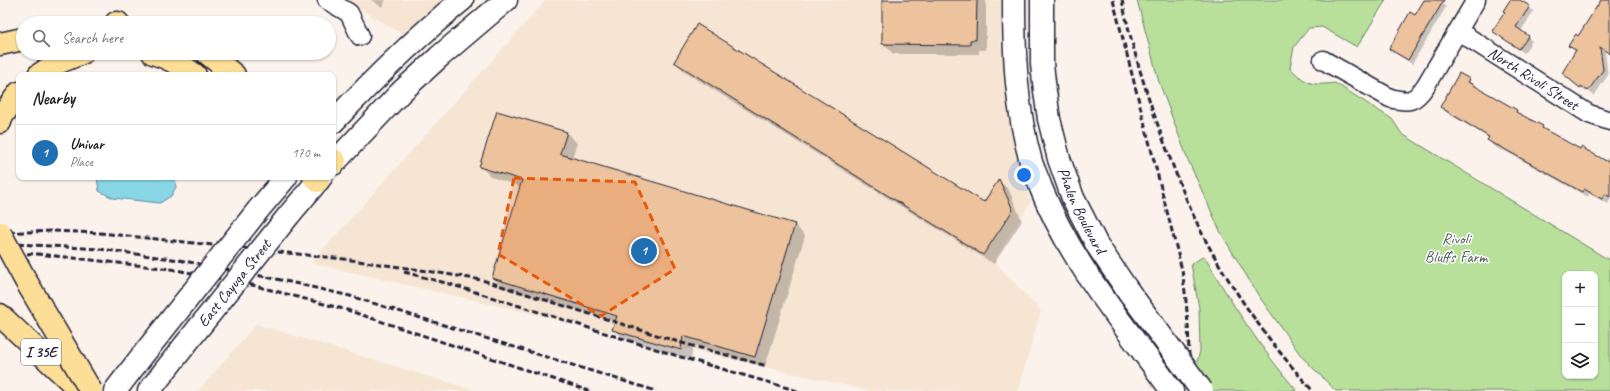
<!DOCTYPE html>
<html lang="en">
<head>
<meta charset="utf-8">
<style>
	:root { --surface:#fff; --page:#f2f2f2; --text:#202124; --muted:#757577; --line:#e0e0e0; --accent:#1f6fb2 }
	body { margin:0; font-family:Caveat,sans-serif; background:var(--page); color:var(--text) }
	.controls { position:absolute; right:12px; bottom:12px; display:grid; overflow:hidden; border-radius:8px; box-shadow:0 1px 3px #0004 }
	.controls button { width:36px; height:36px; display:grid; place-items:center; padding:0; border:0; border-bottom:1px solid var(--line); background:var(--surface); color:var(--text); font:20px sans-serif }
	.you { position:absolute; left:1024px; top:175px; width:14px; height:14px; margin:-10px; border:3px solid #fff; border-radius:50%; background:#1a73e8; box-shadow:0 0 0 6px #1a73e833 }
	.badge { display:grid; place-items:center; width:26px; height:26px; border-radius:50%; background:var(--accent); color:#fff; font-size:13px; font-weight:700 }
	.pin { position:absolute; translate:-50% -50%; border:2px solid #fff; box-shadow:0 1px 4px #0006 }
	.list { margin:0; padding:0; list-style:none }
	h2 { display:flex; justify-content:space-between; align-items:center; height:52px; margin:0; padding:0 16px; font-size:17px }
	h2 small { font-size:13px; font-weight:400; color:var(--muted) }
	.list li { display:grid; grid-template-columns:26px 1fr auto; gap:12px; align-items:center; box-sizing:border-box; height:56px; padding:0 16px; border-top:1px solid var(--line) }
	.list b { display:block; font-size:15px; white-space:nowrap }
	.list p { margin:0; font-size:13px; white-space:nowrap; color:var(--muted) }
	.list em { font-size:13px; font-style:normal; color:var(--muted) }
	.icon { flex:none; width:22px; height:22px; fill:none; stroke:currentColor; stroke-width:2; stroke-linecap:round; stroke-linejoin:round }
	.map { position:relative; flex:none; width:1610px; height:391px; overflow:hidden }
	.search { position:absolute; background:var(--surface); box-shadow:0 1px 3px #0004; left:16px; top:16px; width:320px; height:44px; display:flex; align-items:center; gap:10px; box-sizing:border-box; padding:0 14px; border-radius:22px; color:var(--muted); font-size:15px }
	.panel { position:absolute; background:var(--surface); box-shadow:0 1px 3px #0004; left:16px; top:72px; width:320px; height:108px; border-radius:8px }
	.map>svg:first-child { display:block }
</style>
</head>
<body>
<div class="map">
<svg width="1610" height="391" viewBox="0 0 1610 391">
	<rect width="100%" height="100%" fill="#fbf3eb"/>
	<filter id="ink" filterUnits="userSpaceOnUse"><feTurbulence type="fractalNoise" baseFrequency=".025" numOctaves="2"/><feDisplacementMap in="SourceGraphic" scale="8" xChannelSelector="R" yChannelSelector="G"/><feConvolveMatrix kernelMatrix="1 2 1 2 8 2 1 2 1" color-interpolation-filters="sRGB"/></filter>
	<g filter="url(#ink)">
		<path fill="#f6e5d3" d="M 345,0 L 454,0 L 410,39 Z
			M 546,0 L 1001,0 L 1001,42 L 1008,106 L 1020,176 L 1031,202 L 994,261 L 1041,311 L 1018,391 L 870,391 L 311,263 Z
			M 256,324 L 477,391 L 198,391 Z"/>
		<path fill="#b8e09b" stroke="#6d816b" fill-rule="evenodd" d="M 1137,0 L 1386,0 L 1357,47 L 1322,27 L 1309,28 L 1294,47 L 1290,68 C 1307,84 1311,86 1335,83 L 1392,119 L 1402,134 L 1609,260 L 1610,258 L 1610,391 L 1336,391 L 1302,357 L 1258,295 L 1221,233 L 1188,160 L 1159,82 ZM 1565,274 L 1595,274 L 1595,376 L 1565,376 Z
			M 1204,256 C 1232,304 1260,348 1297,391 L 1210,391 L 1195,370 L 1200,351 L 1199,308 L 1191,264 Z"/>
		<path fill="#88d6e6" stroke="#5f8ea2" d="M 97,177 L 175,177 L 176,187 L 171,196 L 160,203 L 113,198 L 99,191 Z"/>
		<path fill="#0003" d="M 371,0 L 386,0 L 382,7 Z
			M 883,0 L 986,0 L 986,50 L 979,50 L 979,54 L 893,54 L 883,43 Z
			M 1425,0 L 1437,0 L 1446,7 L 1412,64 L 1395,53 L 1390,49 L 1415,17 Z
			M 1511,0 L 1518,0 L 1534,11 L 1521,31 L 1532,41 L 1524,53 L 1494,31 L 1506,12 Z
			M 1601,0 L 1610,0 L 1610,55 L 1605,51 L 1608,75 L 1594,96 L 1587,90 L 1586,92 L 1571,81 L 1576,52 L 1570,46 L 1579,37 Z
			M 675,62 L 984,203 L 999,181 L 1009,190 L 1022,221 L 994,264 L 685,72 Z
			M 1460,75 L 1469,80 L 1474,87 L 1516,111 L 1520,115 L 1542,127 L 1547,132 L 1580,151 L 1606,161 L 1607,158 L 1610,160 L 1610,200 L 1608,204 L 1589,194 L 1588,197 L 1503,150 L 1502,151 L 1493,146 L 1488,140 L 1489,138 L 1447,113 L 1441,107 Z
			M 567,133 L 577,143 L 572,158 L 795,225 L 805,236 L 765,367 L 693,345 L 691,360 L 624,339 L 614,329 L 616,322 L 504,288 L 493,278 L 521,187 L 491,177 L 481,167 Z"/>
		<path fill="#ecc39c" stroke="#22223b" d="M 882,0 L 977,0 L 976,40 L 970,40 L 970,45 L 882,44 Z
			M 1424,0 L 1444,0 L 1408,60 L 1389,49 L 1410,12 L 1415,15 Z
			M 1510,0 L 1520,0 L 1530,6 L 1516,27 L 1529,36 L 1519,49 L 1492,31 L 1505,12 L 1503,11 Z
			M 1601,0 L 1610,0 L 1610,54 L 1600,47 L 1603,70 L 1588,91 L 1581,86 L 1580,88 L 1562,73 L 1576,50 L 1568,46 L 1576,34 L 1578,36 Z
			M 697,24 L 984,202 L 999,179 L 1013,210 L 983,255 L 674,62 Z
			M 1459,73 L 1470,79 L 1468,82 L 1517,110 L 1516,112 L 1543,126 L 1542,128 L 1580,149 L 1581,147 L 1610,163 L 1610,197 L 1605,194 L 1602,199 L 1584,189 L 1582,192 L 1497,145 L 1497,146 L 1487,140 L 1489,137 L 1440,107 Z
			M 497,111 L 567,132 L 560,154 L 795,224 L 755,357 L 683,336 L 681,350 L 612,330 L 617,316 L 492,278 L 522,180 L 479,167 Z"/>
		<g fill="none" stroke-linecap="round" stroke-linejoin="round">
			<g stroke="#22223b" stroke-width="21">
				<g id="street">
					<path d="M 327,0 L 349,13 L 360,36"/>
					<path id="s1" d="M 1458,31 L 1589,114 L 1610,121"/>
					<path d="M 1323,60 L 1390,98 C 1409,103 1415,102 1426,85 L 1476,0"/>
				</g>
			</g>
			<g stroke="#22223b" stroke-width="25">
				<g id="secondary">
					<path d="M 1014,0 C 1014,55 1016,109 1031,162 C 1034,171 1038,179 1041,188 C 1071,263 1125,326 1172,391"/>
					<path id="s2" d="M 1042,0 L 1042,64 L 1045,91 L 1049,119 L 1059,159 L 1073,198 L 1097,245 L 1126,288"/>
					<path d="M 333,122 C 374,79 416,37 462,0"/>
					<path d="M 333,164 L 401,92 L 439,57 L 506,0"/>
					<path d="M 258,210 L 286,177"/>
					<path d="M 289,215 L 321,177"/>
					<path d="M 115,391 L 142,356"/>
					<path d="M 149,391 L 185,345"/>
				</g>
			</g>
			<g stroke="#22223b" stroke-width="25">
				<path id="highway" d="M 116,23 L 118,23
					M 0,44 L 23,39
					M 153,53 C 168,58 182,65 195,75
					M 207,53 L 234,75
					M 39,75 L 57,63 L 82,53
					M 0,122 L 2,116 L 19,93
					M 333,160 L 335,161
					M 314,177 L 318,181
					M 0,315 L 81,391"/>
			</g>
			<use href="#street" stroke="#fff" stroke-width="18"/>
			<use href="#secondary" stroke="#fff" stroke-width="22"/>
			<use href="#highway" stroke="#fcde96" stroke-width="22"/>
			<path stroke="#22223b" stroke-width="3" stroke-dasharray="6 3" stroke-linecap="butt" d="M 1113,0 L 1182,270 C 1188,310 1191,350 1187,391
				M 1122,0 C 1132,48 1147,96 1164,142 C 1177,177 1190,211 1207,243 C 1236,296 1272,346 1313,391
				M 0,233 L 53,231 L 100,233 L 344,259 L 421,270 L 482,280 L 682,343 L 767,366
				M 0,243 L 100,249 L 179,260 L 281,280 L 350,296 L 656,391
				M 0,253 L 38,254 L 171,269 L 252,285 L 347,310 L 589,391
				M 404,272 L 453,285 L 681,357 L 798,391"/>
			<g stroke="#22223b" stroke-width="25" stroke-linecap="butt">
				<g id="secondary-bridge">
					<path d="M 1126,288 L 1202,391"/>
					<path id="s3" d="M 185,345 L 289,215"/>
					<path d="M 142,356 L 258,210"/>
				</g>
			</g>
			<g stroke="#22223b" stroke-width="25" stroke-linecap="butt">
				<path id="highway-bridge" d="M 0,233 L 26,281 L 91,391"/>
			</g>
			<use href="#secondary-bridge" stroke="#fff" stroke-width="22"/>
			<use href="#highway-bridge" stroke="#fcde96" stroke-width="22"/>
		</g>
	</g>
	<path fill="#e8590c" fill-opacity="0.2" stroke="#e8590c" stroke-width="3" stroke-dasharray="8 5" stroke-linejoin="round" d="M 514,178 L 635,182 L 675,269 L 601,316 L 498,254 Z"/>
	<g text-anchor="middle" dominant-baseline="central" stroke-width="3" stroke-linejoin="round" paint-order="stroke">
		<rect fill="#fff" stroke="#646476" stroke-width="1" x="21" y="339" width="40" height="26" rx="3"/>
		<g font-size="15" font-weight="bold" fill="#22223b">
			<text x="41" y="352">I 35E</text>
		</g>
		<g font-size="16" fill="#22223b" stroke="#fff">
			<text stroke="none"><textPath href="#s1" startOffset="89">North Rivoli Street</textPath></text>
			<text stroke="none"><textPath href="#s2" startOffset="217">Phalen Boulevard</textPath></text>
			<text stroke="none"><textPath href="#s3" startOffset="79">East Cayuga Street</textPath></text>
		</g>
		<g font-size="16" fill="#4f5b58" stroke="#fff">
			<text x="1456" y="239">Rivoli<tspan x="1456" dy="18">Bluffs Farm</tspan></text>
		</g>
	</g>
</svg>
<div class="controls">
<button>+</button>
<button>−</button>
<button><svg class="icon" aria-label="layers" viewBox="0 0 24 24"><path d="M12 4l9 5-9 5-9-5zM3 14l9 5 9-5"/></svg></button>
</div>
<div class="you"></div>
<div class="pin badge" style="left:644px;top:251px">1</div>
<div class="search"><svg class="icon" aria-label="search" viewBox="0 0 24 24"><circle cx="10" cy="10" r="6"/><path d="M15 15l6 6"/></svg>Search here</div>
<section class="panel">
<h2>Nearby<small></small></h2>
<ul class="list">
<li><span class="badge">1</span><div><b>Univar</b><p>Place</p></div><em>170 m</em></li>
</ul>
</section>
</div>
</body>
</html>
